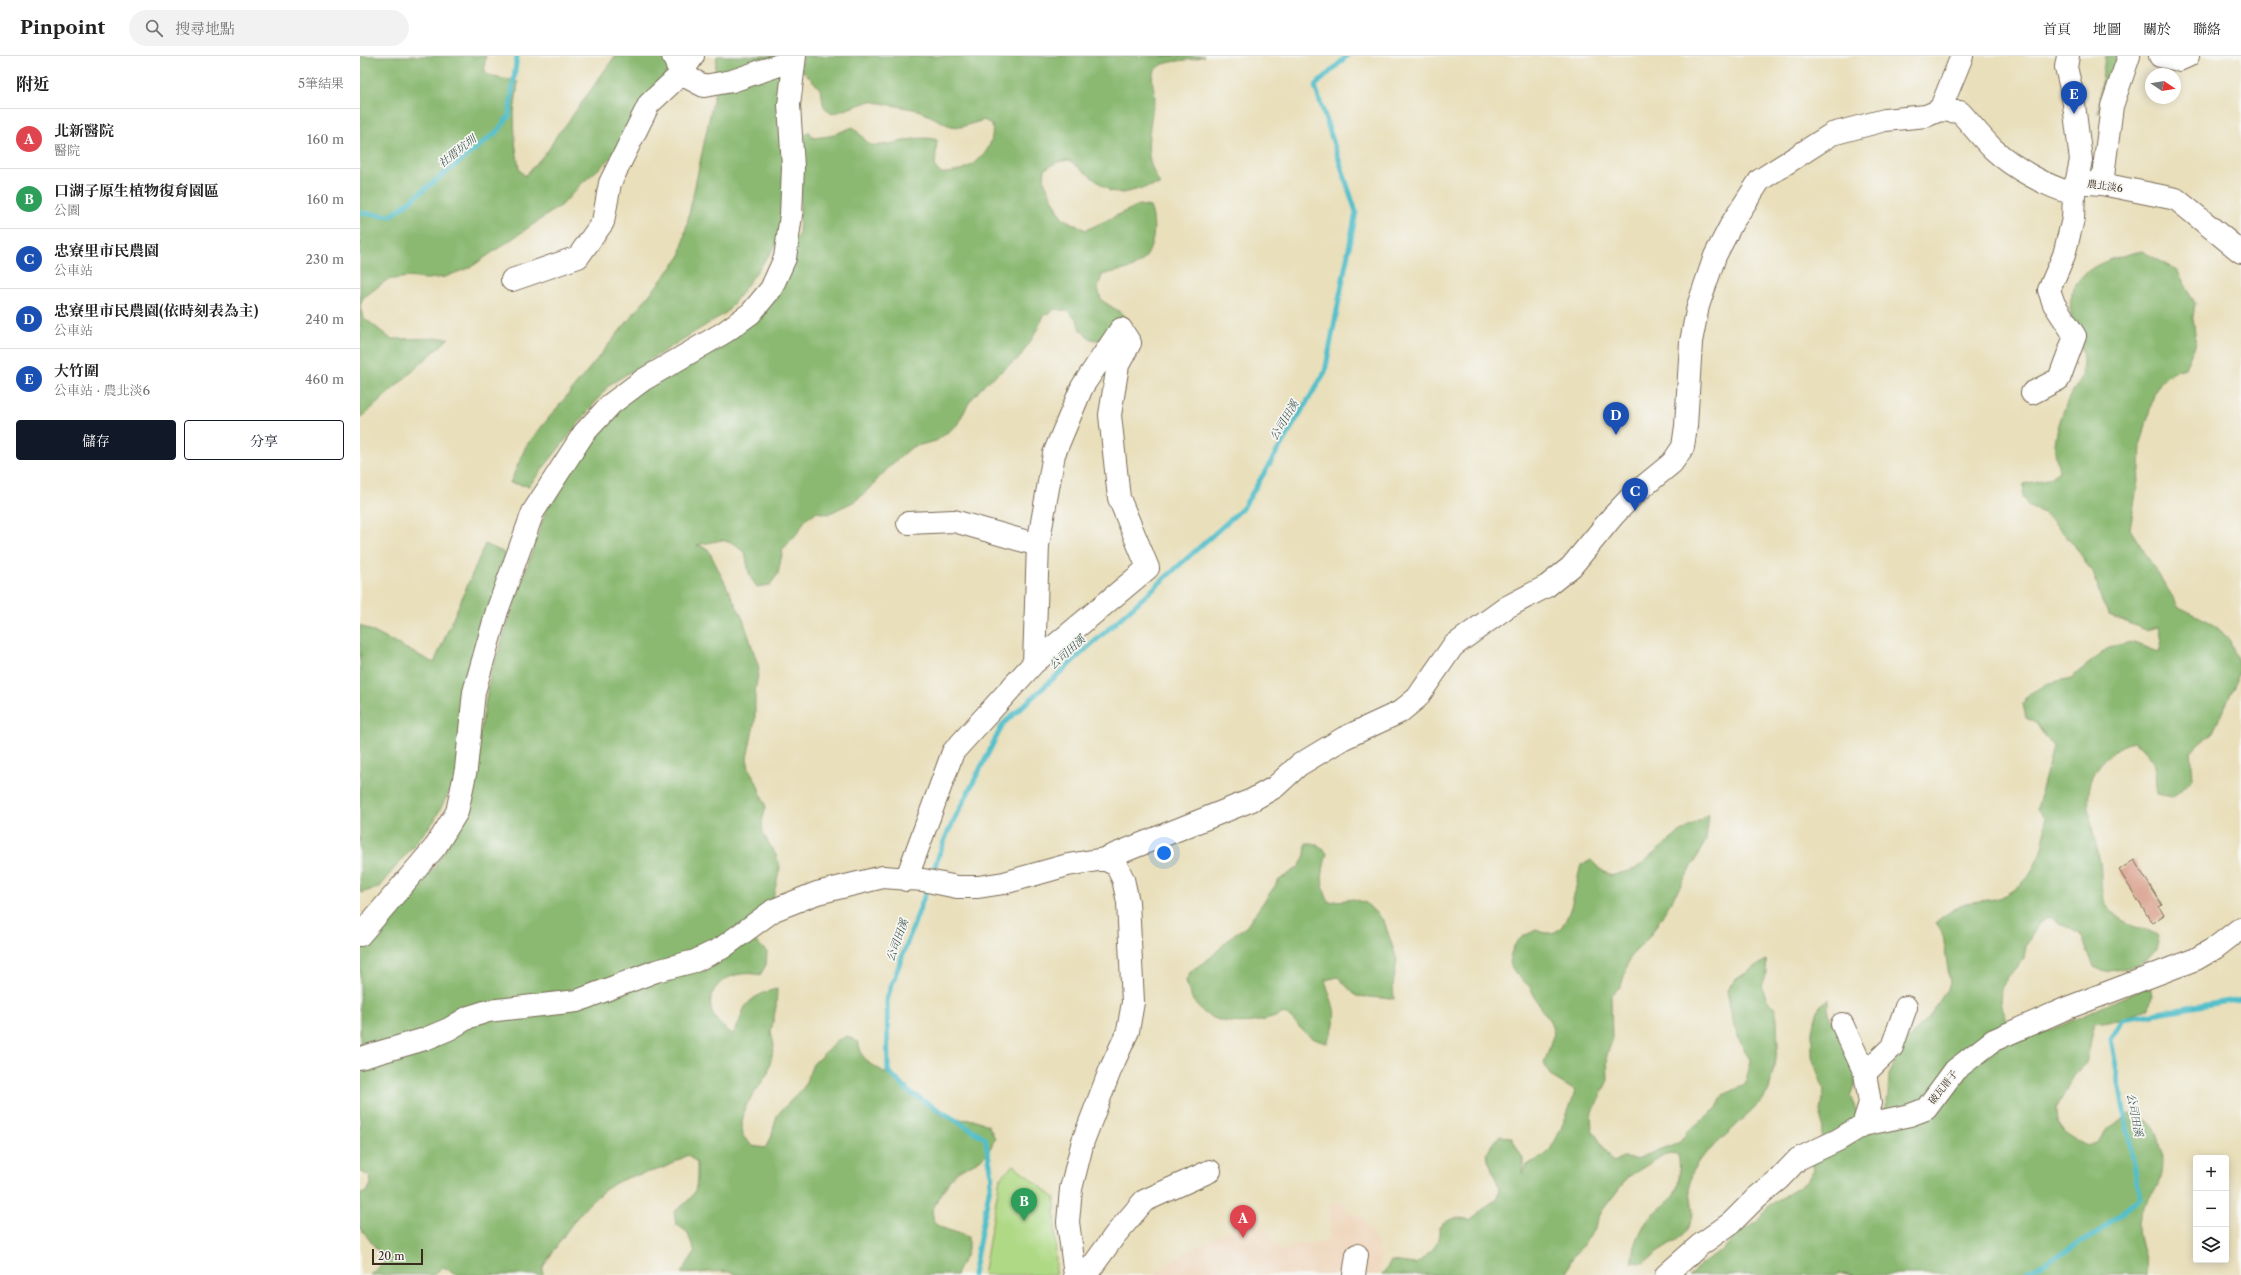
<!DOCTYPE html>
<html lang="zh-TW">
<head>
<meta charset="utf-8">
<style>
	:root { --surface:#fff; --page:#f2f2f2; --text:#222; --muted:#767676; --line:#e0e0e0; --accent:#111827 }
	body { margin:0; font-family:"Libre Caslon Text","Noto Serif TC",serif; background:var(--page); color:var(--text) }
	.controls { position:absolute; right:12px; bottom:12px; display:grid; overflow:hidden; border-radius:4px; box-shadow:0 2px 10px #0003 }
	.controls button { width:36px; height:36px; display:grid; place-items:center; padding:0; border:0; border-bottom:1px solid var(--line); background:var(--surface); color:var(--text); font:20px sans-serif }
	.compass { position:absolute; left:1785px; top:12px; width:36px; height:36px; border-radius:50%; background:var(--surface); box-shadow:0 2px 10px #0003; rotate:102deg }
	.scale { position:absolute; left:12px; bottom:10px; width:51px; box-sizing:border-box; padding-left:4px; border:2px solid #3b2a1e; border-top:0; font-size:11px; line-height:14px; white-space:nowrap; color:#3b2a1e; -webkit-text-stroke:3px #f6f6f2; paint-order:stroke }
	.you { position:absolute; left:804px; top:797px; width:14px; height:14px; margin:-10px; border:3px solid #fff; border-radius:50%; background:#1a73e8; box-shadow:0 0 0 6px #1a73e833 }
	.badge { display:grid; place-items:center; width:26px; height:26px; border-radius:50%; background:var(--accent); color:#fff; font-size:13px; font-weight:700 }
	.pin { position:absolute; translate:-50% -33px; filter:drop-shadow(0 1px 2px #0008) }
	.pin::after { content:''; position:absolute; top:21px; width:14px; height:12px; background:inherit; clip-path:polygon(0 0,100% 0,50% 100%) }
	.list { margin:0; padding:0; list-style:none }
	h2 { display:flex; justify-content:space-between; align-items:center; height:52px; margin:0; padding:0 16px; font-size:17px }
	h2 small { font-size:13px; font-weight:400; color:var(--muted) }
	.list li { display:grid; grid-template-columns:26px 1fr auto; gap:12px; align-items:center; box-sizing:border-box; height:60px; padding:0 16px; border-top:1px solid var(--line) }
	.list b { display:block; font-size:15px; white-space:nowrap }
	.list p { margin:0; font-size:13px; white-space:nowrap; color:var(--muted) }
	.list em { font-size:13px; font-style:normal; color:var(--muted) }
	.actions { display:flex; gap:8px; padding:12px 16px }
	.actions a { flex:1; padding:9px 0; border:1px solid var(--accent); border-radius:4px; text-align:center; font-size:14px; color:var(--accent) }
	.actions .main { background:var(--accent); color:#fff }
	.icon { flex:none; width:22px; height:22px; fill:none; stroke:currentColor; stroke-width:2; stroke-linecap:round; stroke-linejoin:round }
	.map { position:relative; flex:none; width:1881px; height:1219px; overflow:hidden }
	header { display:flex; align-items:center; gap:24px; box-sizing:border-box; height:56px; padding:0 20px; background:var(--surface); border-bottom:1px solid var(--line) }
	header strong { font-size:19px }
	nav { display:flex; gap:22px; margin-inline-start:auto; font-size:14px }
	.search { width:280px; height:36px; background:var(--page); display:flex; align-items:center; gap:10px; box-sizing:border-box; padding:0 14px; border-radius:22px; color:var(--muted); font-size:15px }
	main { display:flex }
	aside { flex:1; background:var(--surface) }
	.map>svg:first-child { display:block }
</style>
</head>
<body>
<header>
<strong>Pinpoint</strong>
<div class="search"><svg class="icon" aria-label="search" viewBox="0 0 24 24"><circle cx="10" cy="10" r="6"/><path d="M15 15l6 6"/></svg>搜尋地點</div>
<nav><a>首頁</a><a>地圖</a><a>關於</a><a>聯絡</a></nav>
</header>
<main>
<aside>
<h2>附近<small>5筆結果</small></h2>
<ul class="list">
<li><span class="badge" style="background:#e0444e">A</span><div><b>北新醫院</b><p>醫院</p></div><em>160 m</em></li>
<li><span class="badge" style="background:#2e9e5b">B</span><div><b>口湖子原生植物復育園區</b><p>公園</p></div><em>160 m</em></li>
<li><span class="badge" style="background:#1a4fb4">C</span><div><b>忠寮里市民農園</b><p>公車站</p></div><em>230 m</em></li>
<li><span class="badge" style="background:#1a4fb4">D</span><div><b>忠寮里市民農園(依時刻表為主)</b><p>公車站</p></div><em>240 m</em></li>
<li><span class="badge" style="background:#1a4fb4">E</span><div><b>大竹圍</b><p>公車站 · 農北淡6</p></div><em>460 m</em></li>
</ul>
<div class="actions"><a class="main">儲存</a><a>分享</a></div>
</aside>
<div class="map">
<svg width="1881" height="1219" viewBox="0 0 1881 1219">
	<rect width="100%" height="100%" fill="#f6f6f2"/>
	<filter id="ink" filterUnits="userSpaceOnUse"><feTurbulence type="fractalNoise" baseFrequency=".025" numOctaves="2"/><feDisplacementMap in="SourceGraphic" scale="8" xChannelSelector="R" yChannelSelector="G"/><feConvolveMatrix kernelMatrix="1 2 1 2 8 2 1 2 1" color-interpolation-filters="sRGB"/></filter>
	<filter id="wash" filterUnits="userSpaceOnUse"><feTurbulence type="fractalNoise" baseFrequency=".012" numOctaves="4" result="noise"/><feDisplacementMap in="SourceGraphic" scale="16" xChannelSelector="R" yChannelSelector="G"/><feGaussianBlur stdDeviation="0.9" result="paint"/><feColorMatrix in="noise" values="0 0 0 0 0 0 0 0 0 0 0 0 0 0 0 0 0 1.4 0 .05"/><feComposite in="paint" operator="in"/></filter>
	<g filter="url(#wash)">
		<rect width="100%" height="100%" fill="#e9dfbb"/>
		<path fill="#efd6bc" d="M 983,1146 L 987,1157 L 1002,1160 L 1021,1196 L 1020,1219 L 792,1219 L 828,1195 L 880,1169 L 900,1167 L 922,1197 L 935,1189 L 964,1186 L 970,1178 L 970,1147 Z"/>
		<path fill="#afd984" stroke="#758251" d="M 654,1109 L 695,1142 L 696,1219 L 623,1219 L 640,1122 Z"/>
		<path fill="#8bb972" stroke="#637248" d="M 0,0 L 126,0 L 124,10 L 126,18 C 137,24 147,22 158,26 L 154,57 L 155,85 L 159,113 L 165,120 L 189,93 L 198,77 L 205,70 L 255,0 L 318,0 L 250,103 L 221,128 L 203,148 L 111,211 L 85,221 L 67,223 L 47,221 L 27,224 L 3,242 L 0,251 L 3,261 L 31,283 L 89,282 L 0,363 Z
			M 357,0 L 428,0 L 433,75 L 417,188 L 367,256 L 249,329 L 169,430 L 150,427 L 166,390 L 320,201 L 355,35 L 349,21 L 355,14 Z
			M 443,0 L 844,0 C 829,6 803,3 795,14 C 789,23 795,33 795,41 C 795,46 792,52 792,57 C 788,85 784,102 800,128 L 763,137 L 750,135 L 709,104 L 697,106 L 685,113 L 684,125 L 702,162 L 726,174 L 779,149 L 790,151 C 797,167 795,199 777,209 C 768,215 753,215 742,219 L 738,232 L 741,244 L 760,256 L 769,267 L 743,285 L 731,283 L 720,274 L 717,264 L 708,255 L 695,253 L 684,260 L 672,283 L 659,302 L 627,326 L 610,345 L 597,369 L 576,385 L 552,391 L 532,408 L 503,439 L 493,446 L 468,458 L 456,456 L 445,464 L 439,475 L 423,493 L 418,518 L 410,529 L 397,531 L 390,521 L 385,497 L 374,488 L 362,484 L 337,489 L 348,493 L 383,563 L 399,612 L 395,636 L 395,664 L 387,702 L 389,713 L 396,725 L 406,751 L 402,765 L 403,778 L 416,799 L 420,811 L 412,847 L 390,880 L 407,896 L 406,909 L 400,919 C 356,909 329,953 373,978 C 378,971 379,966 382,958 C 386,943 403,936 417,933 L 416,951 L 411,975 L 414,990 L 408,1017 L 385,1051 L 382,1067 L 383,1080 L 392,1090 L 405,1092 L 411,1082 L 417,1059 L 444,1031 L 453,1008 L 477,985 L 487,980 L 498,986 L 502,999 L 510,1008 L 542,1026 L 551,1036 L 581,1059 L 591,1063 L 616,1064 L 628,1069 L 635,1082 L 629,1095 L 620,1104 L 597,1116 L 589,1125 L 572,1154 L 574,1167 C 585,1175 596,1175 608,1181 L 608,1194 L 596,1219 L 374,1219 L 374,1217 C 355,1213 339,1219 321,1217 L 335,1196 L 327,1176 L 316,1168 L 314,1156 C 338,1138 337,1136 337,1107 L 328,1099 C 320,1103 312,1108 303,1112 C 287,1118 268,1119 254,1128 C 222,1147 203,1181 183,1211 L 183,1219 L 98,1219 L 83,1211 L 73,1219 L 10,1219 L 25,1205 L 0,1171 L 0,1137 L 7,1136 L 11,1128 L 10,1120 L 0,1116 L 0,875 L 12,861 L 73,814 L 110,751 L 112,723 L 130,620 L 186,454 L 246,357 L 297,323 L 315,321 L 315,313 L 376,268 L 439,178 L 443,81 L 449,75 L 453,82 L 470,80 L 493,71 L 510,89 C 532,92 555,77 577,84 L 575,111 L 580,117 C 606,119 637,98 632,69 L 624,64 L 601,71 L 590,70 L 558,54 L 510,45 L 472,58 C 457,48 466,42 459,32 C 454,25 447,20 441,13 Z
			M 1745,0 L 1759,0 L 1738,58 Z
			M 1782,195 L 1817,214 L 1835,247 L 1833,261 L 1836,287 L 1825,312 L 1812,316 L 1802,324 L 1795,335 L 1781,387 L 1780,413 L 1770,473 L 1819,551 L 1852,567 L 1862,576 L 1870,585 L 1880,610 L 1877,624 L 1853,676 L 1831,695 L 1833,722 L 1823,733 L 1812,741 L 1797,738 C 1793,712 1800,703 1773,686 C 1761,689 1754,694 1745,703 C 1716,731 1733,771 1740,806 C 1742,819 1739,837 1746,848 C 1762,872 1778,867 1799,880 L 1796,894 L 1787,904 L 1776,910 L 1745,916 L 1734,911 L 1721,879 L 1689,861 L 1679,867 L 1666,890 L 1664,902 L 1647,922 L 1641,933 L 1640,946 L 1649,970 L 1683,976 L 1694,973 L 1790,929 L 1792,940 L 1789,952 C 1772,960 1754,965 1735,967 L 1726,1007 L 1715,1018 L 1696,1053 L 1697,1065 L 1706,1077 L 1716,1086 L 1729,1090 L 1739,1084 L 1748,1072 L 1769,1058 C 1778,1060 1785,1062 1791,1068 C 1802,1079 1804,1108 1800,1122 C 1795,1140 1779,1149 1778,1168 C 1777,1186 1788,1201 1788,1219 L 1492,1219 L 1480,1216 L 1476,1219 L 1329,1219 L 1340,1209 L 1360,1196 L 1378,1178 L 1396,1167 L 1408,1150 L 1438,1132 L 1448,1123 L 1454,1113 L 1451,1103 L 1462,1080 L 1461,1056 L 1464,1034 L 1452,1001 L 1452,974 L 1460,949 L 1468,943 L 1468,957 L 1496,1014 L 1495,1027 L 1490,1040 L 1499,1061 L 1517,1061 L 1525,1051 L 1528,1041 L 1529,1019 L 1535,1007 L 1537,995 L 1570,960 L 1590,928 L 1583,879 L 1576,866 C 1588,856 1604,846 1619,845 C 1627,844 1634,844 1641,841 C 1671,830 1688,791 1685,761 L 1677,753 L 1693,691 L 1677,668 L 1666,662 L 1663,648 L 1669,638 L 1689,627 L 1711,622 L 1749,591 L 1772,586 L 1799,596 L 1802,584 L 1798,571 L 1786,574 L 1749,559 L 1742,546 L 1734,519 L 1717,493 L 1692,464 L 1682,456 L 1669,451 L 1663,441 L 1664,428 L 1688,423 L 1699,415 C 1698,407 1694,397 1695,389 C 1696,374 1703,355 1709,342 C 1712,334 1720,328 1722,319 C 1723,312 1724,298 1721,291 C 1719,287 1716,283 1714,278 C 1712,267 1709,253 1711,242 C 1716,210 1755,201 1782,195 Z
			M 125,488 L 145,497 L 99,717 L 74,765 L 18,832 L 0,837 L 0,569 L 74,607 Z
			M 1349,758 L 1346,784 L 1330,814 L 1290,880 L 1270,901 L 1261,930 L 1251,939 L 1252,985 L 1247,998 L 1248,1024 L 1231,1060 L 1232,1073 L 1253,1106 L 1263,1102 L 1276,1103 L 1320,1086 L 1327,1076 L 1357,1052 L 1363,1039 L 1385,1029 L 1391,1005 C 1376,984 1371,959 1367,934 L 1375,924 L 1406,904 L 1407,917 L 1402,930 L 1406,942 L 1415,952 L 1417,964 L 1418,991 L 1409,1034 L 1402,1045 L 1393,1054 L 1340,1103 C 1335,1111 1330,1119 1330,1129 C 1329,1149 1341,1157 1323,1178 C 1314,1189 1296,1195 1284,1207 L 1271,1206 C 1274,1192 1278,1179 1285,1168 C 1292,1157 1304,1151 1312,1141 C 1320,1130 1321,1111 1318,1099 L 1305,1098 L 1268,1121 L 1242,1155 L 1230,1180 L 1211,1204 L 1206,1219 L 1022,1219 L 1031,1205 L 1056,1208 C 1070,1197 1080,1190 1079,1171 C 1090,1162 1096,1160 1110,1164 L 1137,1142 L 1139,1131 L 1126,1098 L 1139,1080 L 1151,1081 L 1163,1103 L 1163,1118 L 1166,1109 C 1172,1106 1179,1103 1185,1099 C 1195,1092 1212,1047 1215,1035 L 1192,1021 L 1184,1008 L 1194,977 L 1190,965 L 1181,953 L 1170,931 L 1156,918 L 1149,907 C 1153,886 1157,883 1176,874 C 1179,875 1184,877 1188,877 C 1211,880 1216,824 1221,809 L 1231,804 L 1240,813 L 1251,820 L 1275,813 L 1319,777 Z
			M 946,787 L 957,788 L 967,797 C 962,818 959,826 969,846 L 994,843 L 1006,847 L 1024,865 L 1037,904 L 1033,930 L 1034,943 L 996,940 L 978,921 L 965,924 C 973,951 981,959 967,987 C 943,982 942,970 924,957 C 904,968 862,972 843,956 C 833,948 828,936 826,924 L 831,915 L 851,901 L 874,878 L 886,871 L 919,824 L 939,811 L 945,799 Z"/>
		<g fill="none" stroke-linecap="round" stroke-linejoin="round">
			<path stroke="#52bfcb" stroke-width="5" d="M 0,157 L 31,160 L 137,76 L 149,60 L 157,0
				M 571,820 L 587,778 L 643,668 L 883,452 L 965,316 L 996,156 L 955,30 L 987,0
				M 568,830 L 527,942 L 528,1015 L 549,1036 L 625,1082 L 632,1119 L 613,1219
				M 1663,1219 L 1734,1179 L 1780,1142 L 1751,983 L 1763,963 L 1881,943"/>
		</g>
		<g id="blocks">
			<path fill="#dca795" d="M 1774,804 L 1802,849 L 1799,851 L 1804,859 L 1792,867 L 1759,814 Z"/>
		</g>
	</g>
	<g filter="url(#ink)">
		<use href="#blocks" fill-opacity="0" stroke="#786955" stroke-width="1"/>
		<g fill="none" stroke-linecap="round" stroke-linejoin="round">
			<g stroke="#786955" stroke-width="24">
				<path id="minor" d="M 313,0 L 321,18 L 344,30 L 372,25 L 434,4
					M 1800,0 L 1819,4 L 1828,0
					M 1580,54 L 1602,0
					M 1716,126 L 1742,128 L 1816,143 L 1881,196
					M 1742,128 L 1752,50 L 1769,0
					M 152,224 L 218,201 L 243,166 L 250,127 L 289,48 L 321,18 L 333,0
					M 1672,337 L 1699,323 L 1715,280 L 1694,248 L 1689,234 L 1704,199 L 1713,163 L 1714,138 L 1721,104 L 1713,41 L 1706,11 L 1708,0
					M 548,467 L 594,465 L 678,489
					M 744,803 L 892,744 L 915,731 L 939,709 L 984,682 L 1040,656 L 1057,642 L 1093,590 L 1147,551 L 1187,530 L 1211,511 L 1253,460 L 1273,439 L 1312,407 L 1323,391 L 1326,370 L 1331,286 L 1338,250 L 1355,200 L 1372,167 L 1400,124 L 1472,78 L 1525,64 L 1566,60 L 1580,54 L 1600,56 C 1611,68 1621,81 1633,93 C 1655,113 1686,130 1714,138
					M 546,824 L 593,696 L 674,607 L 788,512 L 759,442 L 750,359 L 758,309 L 770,287 L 761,273 L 722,331 L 694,398 L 678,489 L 674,607
					M 0,879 L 76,790 L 97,756 L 106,713 L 114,636 L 137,555 L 173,456 L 224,377 L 251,348 L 283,324 L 365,276 L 391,257 L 411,233 L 425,202 L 431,159 L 433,111 L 429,49 L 435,0
					M 1482,968 L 1505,1017
					M 0,1002 L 65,983 L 89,973 L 109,961 L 128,955 L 217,945 L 296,915 L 335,905 L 362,892 L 414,854 L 457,837 L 523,821 L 563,824 L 597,831 L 618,831 L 644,827 L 708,809 L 744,803 L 756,809 L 763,823 L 768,846 L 773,946 L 768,975 L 751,1012 L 723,1085 L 711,1133 L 708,1166 L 715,1219
					M 1503,1069 L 1510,1047 L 1505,1017 L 1532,991 L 1546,951
					M 726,1219 L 755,1179 L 784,1145 L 850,1115
					M 994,1219 L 997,1199
					M 1306,1219 L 1340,1189 L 1371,1167 L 1397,1141 L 1419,1123 L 1438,1103 L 1478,1084 L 1503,1069 L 1550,1059 L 1566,1053 L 1595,1014 L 1634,984 L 1707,952 L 1836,903 L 1855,892 L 1881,872"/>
			</g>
			<use href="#minor" stroke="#fff" stroke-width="22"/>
		</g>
	</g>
	<g text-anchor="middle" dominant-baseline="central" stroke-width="3.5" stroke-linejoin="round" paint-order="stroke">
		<g font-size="10" fill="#3b2a1e" stroke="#f6f6f2">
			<text transform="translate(1745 130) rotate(8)">農北淡6</text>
			<text transform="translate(1583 1031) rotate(-52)">破瓦厝子</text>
		</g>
		<g font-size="11" font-style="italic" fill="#425752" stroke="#f6f6f2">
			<text transform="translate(97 95) rotate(-38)">社厝坑圳</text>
			<text transform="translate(924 364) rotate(-59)">公司田溪</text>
			<text transform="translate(707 596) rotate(-42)">公司田溪</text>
			<text transform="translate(537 884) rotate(-70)">公司田溪</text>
			<text transform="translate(1775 1059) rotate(79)">公司田溪</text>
		</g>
	</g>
</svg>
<div class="controls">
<button>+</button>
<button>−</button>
<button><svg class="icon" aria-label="layers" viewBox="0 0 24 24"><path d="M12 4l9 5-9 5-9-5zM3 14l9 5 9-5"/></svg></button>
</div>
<svg class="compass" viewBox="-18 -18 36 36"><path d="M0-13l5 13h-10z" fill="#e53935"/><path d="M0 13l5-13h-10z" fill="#767676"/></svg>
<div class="scale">20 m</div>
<div class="you"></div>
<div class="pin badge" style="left:883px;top:1182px;background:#e0444e">A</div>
<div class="pin badge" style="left:664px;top:1165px;background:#2e9e5b">B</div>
<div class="pin badge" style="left:1275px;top:455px;background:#1a4fb4">C</div>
<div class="pin badge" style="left:1256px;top:379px;background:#1a4fb4">D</div>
<div class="pin badge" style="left:1714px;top:58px;background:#1a4fb4">E</div>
</div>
</main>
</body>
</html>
